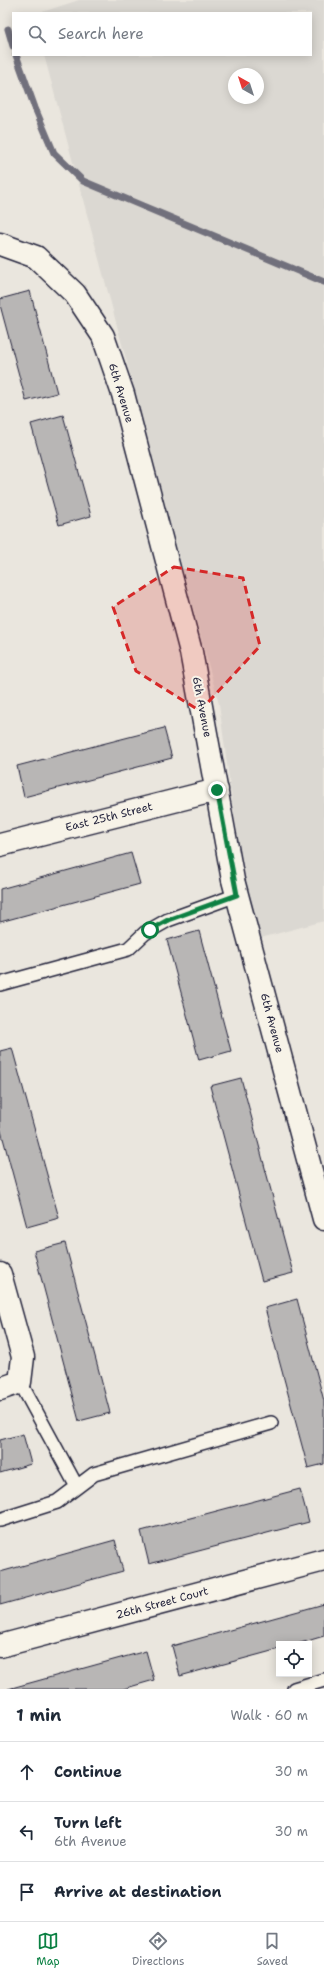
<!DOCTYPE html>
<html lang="en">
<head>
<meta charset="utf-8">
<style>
	:root { --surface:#fff; --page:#f2f2f3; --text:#1f2937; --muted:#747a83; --line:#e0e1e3; --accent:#0b8043 }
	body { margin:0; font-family:"Shantell Sans",sans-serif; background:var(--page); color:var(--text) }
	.controls { position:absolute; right:12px; bottom:12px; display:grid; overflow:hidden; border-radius:0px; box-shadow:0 2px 10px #0003 }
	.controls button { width:36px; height:36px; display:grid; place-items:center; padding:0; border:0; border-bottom:1px solid var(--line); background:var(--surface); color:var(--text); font:20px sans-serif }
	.compass { position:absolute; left:228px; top:68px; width:36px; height:36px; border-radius:50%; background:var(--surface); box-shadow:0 2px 10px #0003; rotate:321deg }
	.stop { position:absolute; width:12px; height:12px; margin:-9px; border:3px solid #0b8043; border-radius:50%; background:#fff }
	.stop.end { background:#0b8043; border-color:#fff; box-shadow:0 1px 4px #0008 }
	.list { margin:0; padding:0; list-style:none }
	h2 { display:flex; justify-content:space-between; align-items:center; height:52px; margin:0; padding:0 16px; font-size:17px }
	h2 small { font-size:13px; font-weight:400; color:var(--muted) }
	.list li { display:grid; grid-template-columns:26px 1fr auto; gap:12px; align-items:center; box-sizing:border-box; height:60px; padding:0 16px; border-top:1px solid var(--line) }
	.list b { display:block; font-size:15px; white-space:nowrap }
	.list p { margin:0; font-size:13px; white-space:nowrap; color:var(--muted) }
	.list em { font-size:13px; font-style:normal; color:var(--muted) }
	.icon { flex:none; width:22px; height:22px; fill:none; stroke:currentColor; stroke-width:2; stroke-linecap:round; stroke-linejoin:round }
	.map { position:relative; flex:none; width:324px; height:1689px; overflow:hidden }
	.search { position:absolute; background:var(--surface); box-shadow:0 2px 10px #0003; left:12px; right:12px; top:12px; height:44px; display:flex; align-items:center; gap:10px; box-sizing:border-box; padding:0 14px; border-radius:0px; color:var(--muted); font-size:15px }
	.sheet { height:232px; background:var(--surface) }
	nav { display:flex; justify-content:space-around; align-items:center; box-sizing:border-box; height:56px; border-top:1px solid var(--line); background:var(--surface); font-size:11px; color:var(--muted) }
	nav a { display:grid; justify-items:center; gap:2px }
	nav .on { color:var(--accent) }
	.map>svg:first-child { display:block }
</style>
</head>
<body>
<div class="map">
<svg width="324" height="1689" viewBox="0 0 324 1689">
	<rect width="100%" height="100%" fill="#eae6de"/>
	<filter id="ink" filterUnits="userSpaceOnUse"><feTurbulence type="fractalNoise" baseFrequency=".025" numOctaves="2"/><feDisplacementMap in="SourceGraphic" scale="8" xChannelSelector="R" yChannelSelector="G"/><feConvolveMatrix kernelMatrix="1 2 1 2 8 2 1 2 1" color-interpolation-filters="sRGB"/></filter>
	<g filter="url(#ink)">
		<path fill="#dbd8d2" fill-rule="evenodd" d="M 79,0 L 324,0 L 324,921 L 257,939 L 235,823 L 219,704 L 44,55 L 311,55 L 311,13 L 39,13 ZM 234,74 L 258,74 L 258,98 L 234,98 Z"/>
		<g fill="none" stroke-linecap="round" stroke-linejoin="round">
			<path stroke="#716f7b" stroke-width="7" d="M 8,29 L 13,46
				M 16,55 L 35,108 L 54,153 L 83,181 L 324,282"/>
		</g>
		<path fill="#b8b6b5" stroke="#22223b" d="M 30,291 L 57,393 L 26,401 L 0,305 L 0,299 Z
			M 63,415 L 91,516 L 59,525 L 31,424 Z
			M 164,728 L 172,758 L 24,797 L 17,766 Z
			M 131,853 L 140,884 L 0,922 L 0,889 Z
			M 199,931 L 231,1051 L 199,1060 L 167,940 Z
			M 12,1048 L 59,1218 L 27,1227 L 0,1127 L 0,1051 Z
			M 241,1078 L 293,1273 L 262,1281 L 210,1086 Z
			M 65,1243 L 110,1413 L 79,1421 L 34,1251 Z
			M 297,1299 L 324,1401 L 324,1464 L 308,1468 L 265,1308 Z
			M 23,1434 L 31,1464 L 0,1473 L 0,1440 Z
			M 300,1489 L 309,1522 L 149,1564 L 141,1531 Z
			M 115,1540 L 123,1571 L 0,1605 L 0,1572 Z
			M 324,1604 L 324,1636 L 297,1644 L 279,1644 L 279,1649 L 180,1676 L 172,1646 Z
			M 146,1651 L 154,1680 L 123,1689 L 8,1689 Z"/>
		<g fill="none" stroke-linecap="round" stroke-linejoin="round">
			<g stroke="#22223b" stroke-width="16">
				<path id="lane" d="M 0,984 L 128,949 L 145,933 L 168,920 L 237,895
					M 20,1382 L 77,1487
					M 0,1520 L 57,1502 L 94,1474 L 271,1423
					M 294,1689 L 324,1680"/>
			</g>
			<g stroke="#22223b" stroke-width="25">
				<path id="street" d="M 0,244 L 36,257 L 75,294 L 103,336 L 123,394 L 191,652 L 233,880 L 324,1219
					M 0,845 L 217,790
					M 0,1274 L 23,1357 L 20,1382 L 0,1389
					M 0,1646 L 324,1560"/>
			</g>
			<use href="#lane" stroke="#f7f3e8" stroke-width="13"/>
			<use href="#street" stroke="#f7f3e8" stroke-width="22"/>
		</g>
	</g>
	<g fill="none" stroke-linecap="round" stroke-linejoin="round" filter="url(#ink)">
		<path stroke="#0b8043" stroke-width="5" d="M 150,930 L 168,920 L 237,895 L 217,790"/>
	</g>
	<path fill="#d62828" fill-opacity="0.2" stroke="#d62828" stroke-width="3" stroke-dasharray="8 5" stroke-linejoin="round" d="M 174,567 L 243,578 L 260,646 L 200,711 L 136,671 L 113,607 Z"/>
	<g text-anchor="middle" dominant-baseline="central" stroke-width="4" stroke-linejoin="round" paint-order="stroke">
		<g font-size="11" fill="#22223b" stroke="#f7f3e8">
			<text transform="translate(121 393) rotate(73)">6th Avenue</text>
			<text transform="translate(202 707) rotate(79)">6th Avenue</text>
			<text transform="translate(109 817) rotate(-14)">East 25th Street</text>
			<text transform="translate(272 1023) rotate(75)">6th Avenue</text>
			<text transform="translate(162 1603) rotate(-15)">26th Street Court</text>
		</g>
	</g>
</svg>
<div class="controls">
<button><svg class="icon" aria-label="locate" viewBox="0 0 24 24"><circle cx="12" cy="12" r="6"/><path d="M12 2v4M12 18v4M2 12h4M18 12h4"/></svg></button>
</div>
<svg class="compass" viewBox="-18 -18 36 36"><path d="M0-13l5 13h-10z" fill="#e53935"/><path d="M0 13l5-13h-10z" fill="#747a83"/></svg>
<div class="stop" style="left:150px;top:930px"></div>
<div class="stop end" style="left:217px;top:790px"></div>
<div class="search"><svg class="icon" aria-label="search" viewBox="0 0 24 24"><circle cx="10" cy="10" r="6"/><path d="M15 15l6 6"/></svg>Search here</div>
</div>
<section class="sheet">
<h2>1 min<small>Walk · 60 m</small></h2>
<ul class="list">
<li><svg class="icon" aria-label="ahead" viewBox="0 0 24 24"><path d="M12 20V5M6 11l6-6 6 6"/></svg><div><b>Continue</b></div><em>30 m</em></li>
<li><svg class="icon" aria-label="left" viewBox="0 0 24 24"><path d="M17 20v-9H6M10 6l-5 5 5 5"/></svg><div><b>Turn left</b><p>6th Avenue</p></div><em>30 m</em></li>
<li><svg class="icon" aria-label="arrive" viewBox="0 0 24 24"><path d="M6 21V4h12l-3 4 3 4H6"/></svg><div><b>Arrive at destination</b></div></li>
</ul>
</section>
<nav>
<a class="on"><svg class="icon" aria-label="map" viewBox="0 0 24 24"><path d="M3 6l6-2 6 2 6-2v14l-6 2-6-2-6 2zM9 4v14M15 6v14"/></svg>Map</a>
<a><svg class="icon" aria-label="directions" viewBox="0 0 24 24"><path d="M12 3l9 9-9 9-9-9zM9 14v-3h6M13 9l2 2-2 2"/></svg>Directions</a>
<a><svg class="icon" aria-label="saved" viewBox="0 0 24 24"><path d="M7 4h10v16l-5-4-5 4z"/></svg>Saved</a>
</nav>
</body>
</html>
